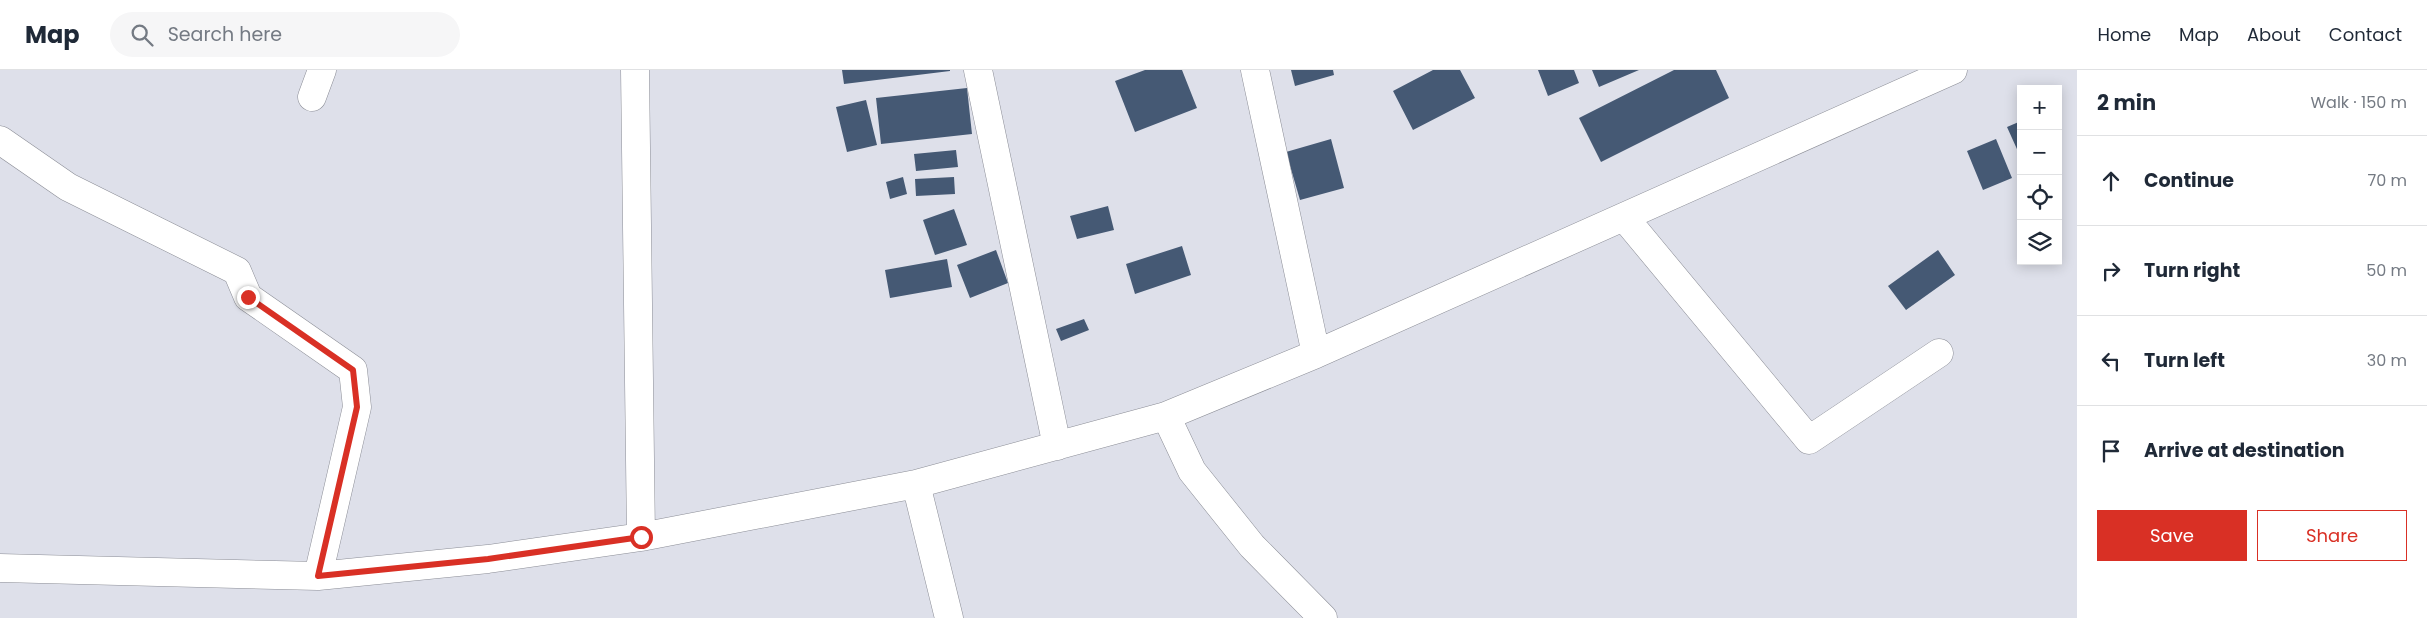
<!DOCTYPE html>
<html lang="en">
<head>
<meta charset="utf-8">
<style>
	:root { --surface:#fff; --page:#f6f6f7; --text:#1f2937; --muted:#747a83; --line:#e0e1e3; --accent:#d93025 }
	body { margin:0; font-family:Poppins,sans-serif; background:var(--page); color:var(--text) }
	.controls { position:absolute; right:15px; top:15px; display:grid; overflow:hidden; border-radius:0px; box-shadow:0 2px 12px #0003 }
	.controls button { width:45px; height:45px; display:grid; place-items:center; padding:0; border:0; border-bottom:1px solid var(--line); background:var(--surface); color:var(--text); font:25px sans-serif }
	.stop { position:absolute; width:15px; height:15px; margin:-11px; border:4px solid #d93025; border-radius:50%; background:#fff }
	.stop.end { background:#d93025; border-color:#fff; box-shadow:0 1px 5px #0008 }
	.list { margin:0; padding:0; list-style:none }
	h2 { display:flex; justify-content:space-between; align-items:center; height:65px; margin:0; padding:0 20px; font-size:21px }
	h2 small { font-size:16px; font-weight:400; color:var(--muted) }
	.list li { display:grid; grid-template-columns:32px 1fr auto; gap:15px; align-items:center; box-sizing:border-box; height:90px; padding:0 20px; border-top:1px solid var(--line) }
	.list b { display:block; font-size:19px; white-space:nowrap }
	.list em { font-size:16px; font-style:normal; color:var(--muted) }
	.actions { display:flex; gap:10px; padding:15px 20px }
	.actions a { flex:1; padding:11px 0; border:1px solid var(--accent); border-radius:0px; text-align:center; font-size:18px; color:var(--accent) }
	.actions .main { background:var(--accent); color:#fff }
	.icon { flex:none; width:28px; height:28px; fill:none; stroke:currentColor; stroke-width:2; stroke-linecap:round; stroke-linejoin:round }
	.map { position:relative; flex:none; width:2077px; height:548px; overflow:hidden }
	header { display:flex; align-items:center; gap:30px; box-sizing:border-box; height:70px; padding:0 25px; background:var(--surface); border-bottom:1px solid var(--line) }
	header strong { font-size:24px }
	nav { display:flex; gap:28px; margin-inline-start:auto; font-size:18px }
	.search { width:350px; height:45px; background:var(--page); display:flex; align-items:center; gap:12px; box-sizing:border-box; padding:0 18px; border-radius:28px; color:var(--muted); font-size:19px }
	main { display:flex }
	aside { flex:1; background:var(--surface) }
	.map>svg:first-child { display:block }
</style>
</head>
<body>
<header>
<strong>Map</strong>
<div class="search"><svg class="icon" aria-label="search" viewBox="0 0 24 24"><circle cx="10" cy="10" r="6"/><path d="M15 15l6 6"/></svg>Search here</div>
<nav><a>Home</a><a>Map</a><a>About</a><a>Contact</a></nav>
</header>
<main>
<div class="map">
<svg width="2077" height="548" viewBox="0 0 2077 548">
	<rect width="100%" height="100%" fill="#dee0ea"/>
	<path fill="#455974" d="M 842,0 L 950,0 L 950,1 L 844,14 Z
		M 1145,0 L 1182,0 L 1197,38 L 1135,62 L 1115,11 Z
		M 1291,0 L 1333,0 L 1334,5 L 1295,16 Z
		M 1433,0 L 1460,0 L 1475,28 L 1413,60 L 1393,21 Z
		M 1538,0 L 1574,0 L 1579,13 L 1548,26 Z
		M 1592,0 L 1639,0 L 1599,17 Z
		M 1674,0 L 1716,0 L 1729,28 L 1601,92 L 1579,48 Z
		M 967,18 L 972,64 L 881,74 L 876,28 Z
		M 866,30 L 877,75 L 847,82 L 836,37 Z
		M 2021,51 L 2021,88 L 2007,57 Z
		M 1331,69 L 1344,118 L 1300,130 L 1286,82 Z
		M 1996,69 L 2012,108 L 1983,120 L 1967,81 Z
		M 956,80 L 958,97 L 916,101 L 914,84 Z
		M 903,107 L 907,124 L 890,129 L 886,112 Z
		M 954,107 L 955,124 L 916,126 L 915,109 Z
		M 1108,136 L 1114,160 L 1077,169 L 1070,146 Z
		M 954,139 L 967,175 L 935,185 L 923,150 Z
		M 1182,176 L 1191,205 L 1135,224 L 1126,194 Z
		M 996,180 L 1008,213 L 970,228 L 957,195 Z
		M 1938,180 L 1955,205 L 1906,240 L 1888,216 Z
		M 947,189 L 952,217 L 890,228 L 885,200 Z
		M 1084,249 L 1089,260 L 1061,271 L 1056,259 Z"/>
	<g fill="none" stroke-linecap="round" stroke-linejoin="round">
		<g stroke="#8b8d96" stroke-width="29">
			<path id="minor" d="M 635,0 L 641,467
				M 978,0 L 1057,376
				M 1255,0 L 1316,284
				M 312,27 L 322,0
				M 0,70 L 68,117 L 237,201 L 248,227 L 353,300 L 357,337 L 318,506
				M 1624,147 L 1809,370 L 1939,283
				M 1166,346 L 1192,401 L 1252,476 L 1323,548
				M 916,414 L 949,548
				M 0,498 L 318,506 L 488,489 L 641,467 L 916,414 L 1166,346 L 1316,284 L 1953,0"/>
		</g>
		<use href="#minor" stroke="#fff" stroke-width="28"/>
	</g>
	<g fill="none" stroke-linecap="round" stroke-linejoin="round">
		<path stroke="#d93025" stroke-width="6" d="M 248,227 L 353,300 L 357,337 L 318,506 L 488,489 L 641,467"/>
	</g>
</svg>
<div class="controls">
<button>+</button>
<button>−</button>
<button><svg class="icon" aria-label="locate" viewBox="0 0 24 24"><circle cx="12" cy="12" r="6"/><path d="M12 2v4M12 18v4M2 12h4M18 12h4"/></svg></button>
<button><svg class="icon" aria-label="layers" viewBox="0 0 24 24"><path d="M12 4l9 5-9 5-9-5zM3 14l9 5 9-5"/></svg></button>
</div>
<div class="stop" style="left:641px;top:467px"></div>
<div class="stop end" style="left:248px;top:227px"></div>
</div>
<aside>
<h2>2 min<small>Walk · 150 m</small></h2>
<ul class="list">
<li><svg class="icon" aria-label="ahead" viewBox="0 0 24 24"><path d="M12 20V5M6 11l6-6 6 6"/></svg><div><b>Continue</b></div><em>70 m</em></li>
<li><svg class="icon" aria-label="right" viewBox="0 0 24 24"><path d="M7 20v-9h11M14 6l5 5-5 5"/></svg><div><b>Turn right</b></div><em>50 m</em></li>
<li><svg class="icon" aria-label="left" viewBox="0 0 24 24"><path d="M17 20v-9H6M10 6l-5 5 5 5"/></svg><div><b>Turn left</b></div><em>30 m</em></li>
<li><svg class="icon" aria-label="arrive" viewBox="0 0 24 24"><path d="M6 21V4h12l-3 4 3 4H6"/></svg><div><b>Arrive at destination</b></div></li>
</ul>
<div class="actions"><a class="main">Save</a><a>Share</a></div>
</aside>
</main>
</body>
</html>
